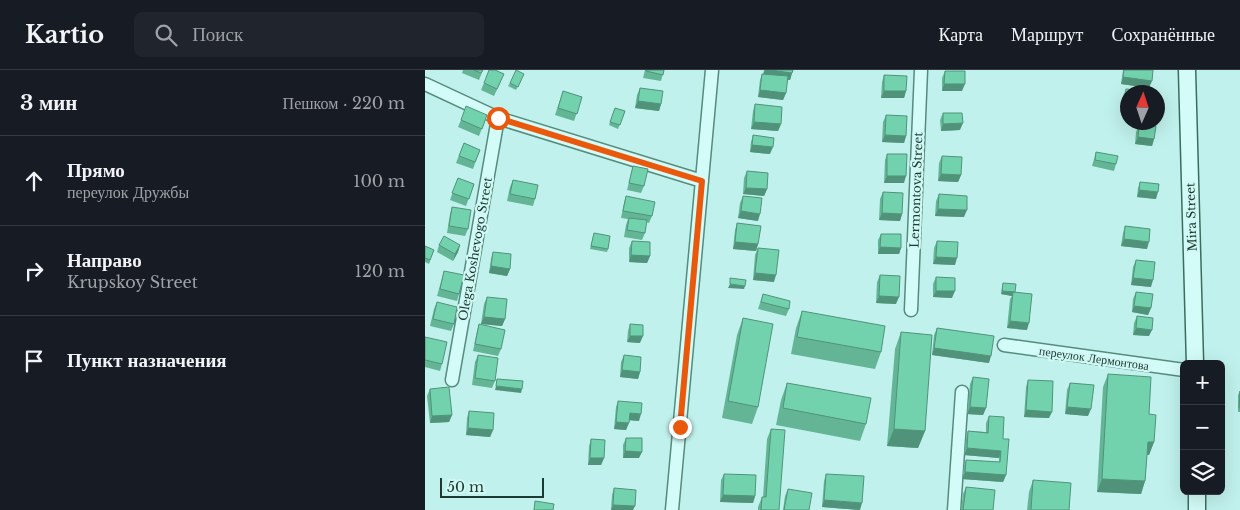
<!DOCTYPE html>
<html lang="ru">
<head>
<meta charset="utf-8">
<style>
	:root { --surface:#171b24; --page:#20242c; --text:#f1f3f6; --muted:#9ea1a6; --line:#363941 }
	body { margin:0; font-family:"Libre Baskerville",serif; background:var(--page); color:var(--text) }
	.controls { position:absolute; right:15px; bottom:15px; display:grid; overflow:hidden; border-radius:8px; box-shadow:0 5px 20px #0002 }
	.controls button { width:45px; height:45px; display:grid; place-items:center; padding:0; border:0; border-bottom:1px solid var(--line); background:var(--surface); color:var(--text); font:25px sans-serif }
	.compass { position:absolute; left:695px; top:15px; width:45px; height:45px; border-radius:50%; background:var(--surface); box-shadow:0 5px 20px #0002; rotate:3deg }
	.scale { position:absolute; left:15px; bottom:12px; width:104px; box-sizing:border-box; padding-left:5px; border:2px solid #1c3a30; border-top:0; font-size:14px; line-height:18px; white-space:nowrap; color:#1c3a30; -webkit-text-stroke:4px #d0f8f4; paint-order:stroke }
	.stop { position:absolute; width:15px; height:15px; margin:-11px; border:4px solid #ea580c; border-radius:50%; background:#fff }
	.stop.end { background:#ea580c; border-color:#fff; box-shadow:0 1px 5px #0008 }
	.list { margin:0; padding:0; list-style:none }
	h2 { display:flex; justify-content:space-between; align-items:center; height:65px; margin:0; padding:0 20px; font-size:21px }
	h2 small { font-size:16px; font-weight:400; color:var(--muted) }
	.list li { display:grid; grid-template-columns:32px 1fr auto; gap:15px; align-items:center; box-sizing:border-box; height:90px; padding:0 20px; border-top:1px solid var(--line) }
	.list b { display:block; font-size:19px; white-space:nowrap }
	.list p { margin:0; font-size:16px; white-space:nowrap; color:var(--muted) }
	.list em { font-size:16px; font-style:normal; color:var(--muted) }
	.icon { flex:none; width:28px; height:28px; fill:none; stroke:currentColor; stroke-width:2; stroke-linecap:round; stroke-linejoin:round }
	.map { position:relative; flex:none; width:815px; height:440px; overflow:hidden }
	header { display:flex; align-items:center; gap:30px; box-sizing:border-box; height:70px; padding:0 25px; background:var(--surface); border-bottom:1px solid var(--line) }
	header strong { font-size:24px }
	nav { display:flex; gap:28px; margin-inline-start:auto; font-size:18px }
	.search { width:350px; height:45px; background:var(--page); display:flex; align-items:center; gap:12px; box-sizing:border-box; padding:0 18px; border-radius:8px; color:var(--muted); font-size:19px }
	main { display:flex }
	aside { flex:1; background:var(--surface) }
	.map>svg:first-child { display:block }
</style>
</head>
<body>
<header>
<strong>Kartio</strong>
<div class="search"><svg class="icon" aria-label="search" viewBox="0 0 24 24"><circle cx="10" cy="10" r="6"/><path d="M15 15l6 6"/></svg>Поиск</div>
<nav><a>Карта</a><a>Маршрут</a><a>Сохранённые</a></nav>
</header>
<main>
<aside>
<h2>3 мин<small>Пешком · 220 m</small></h2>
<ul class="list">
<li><svg class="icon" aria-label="ahead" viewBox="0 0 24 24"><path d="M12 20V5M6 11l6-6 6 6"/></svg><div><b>Прямо</b><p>переулок Дружбы</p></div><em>100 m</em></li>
<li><svg class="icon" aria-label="right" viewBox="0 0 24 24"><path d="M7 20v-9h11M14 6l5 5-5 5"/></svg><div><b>Направо</b><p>Krupskoy Street</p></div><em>120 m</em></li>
<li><svg class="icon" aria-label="arrive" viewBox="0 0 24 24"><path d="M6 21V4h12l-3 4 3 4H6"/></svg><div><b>Пункт назначения</b></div></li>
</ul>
</aside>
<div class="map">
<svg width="815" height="440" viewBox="0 0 815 440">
	<rect width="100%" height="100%" fill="#c0f1ec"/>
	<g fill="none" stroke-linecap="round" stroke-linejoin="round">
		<g stroke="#568b7d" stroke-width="15">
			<path id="street" d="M 0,14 L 73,48 L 277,111
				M 486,240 L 496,0
				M 579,275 L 759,300
				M 27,310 L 73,48
				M 247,440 L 287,0
				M 529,440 L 537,322"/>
		</g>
		<g stroke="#3a6d5e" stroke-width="19">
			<path id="secondary" d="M 762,0 L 770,294
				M 772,421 L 772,440"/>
		</g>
		<use href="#street" stroke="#d3fbf7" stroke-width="12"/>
		<use href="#secondary" stroke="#d3fbf7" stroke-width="16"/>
	</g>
	<path fill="#63b596" d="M 38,0 L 58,0 L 54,10 L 37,3 Z
		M 220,0 L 239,0 L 236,11 L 218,8 Z
		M 339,0 L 368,0 L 365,10 L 362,10 L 361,23 L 358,30 L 333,27 L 335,10 L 337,4 L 338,4 Z
		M 698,0 L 728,0 L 724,18 L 696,14 Z
		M 520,1 L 537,21 L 517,21 L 517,8 Z
		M 459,5 L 481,21 L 479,28 L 456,28 L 457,12 Z
		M 97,8 L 91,20 L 83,16 L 85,13 Z
		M 76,11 L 69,26 L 56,20 L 59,13 Z
		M 215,18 L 236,34 L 234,41 L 210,38 L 212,25 Z
		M 701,19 L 702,46 L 697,45 L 698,26 Z
		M 138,21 L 157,27 L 149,51 L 130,45 Z
		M 330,34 L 356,54 L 353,61 L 326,59 L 328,41 Z
		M 190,38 L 200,41 L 193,59 L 184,55 Z
		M 518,43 L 535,60 L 516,61 L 515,50 Z
		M 62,45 L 54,66 L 33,57 L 36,50 Z
		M 461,45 L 481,66 L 479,73 L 457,72 L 458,52 Z
		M 714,55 L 729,69 L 727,76 L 710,74 L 711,62 Z
		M 328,65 L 345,84 L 325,82 L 326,72 Z
		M 39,73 L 55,80 L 48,99 L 31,93 Z
		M 671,82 L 691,94 L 689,101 L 667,96 Z
		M 462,84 L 479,113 L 459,113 L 460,90 Z
		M 517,86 L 536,105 L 533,112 L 513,111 L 514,93 Z
		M 208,96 L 219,116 L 216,123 L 202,120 Z
		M 322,101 L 342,119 L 339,126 L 318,124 L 319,108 Z
		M 33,108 L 49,114 L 41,136 L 25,130 Z
		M 88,110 L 110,129 L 108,136 L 82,131 L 85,117 Z
		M 715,112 L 731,129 L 712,127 L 713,118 Z
		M 458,122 L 477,144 L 475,151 L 454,150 L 455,129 Z
		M 514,124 L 539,147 L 510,146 L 511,131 Z
		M 201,126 L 227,146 L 224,153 L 221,152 L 220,163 L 217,170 L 199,167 L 201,155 L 203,149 L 196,148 L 199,133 Z
		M 318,126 L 333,151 L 313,148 L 315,133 Z
		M 27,137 L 43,159 L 40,166 L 22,163 L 25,144 Z
		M 312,153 L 333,174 L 331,181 L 308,179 L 310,160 Z
		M 700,156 L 722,179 L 696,176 L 698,163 Z
		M 169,163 L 183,179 L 182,182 L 165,179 Z
		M 456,164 L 476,178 L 474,184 L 453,184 L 453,170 Z
		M 207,171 L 225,186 L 222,193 L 204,192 L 204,178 Z
		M 512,171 L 530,195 L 508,194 L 509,178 Z
		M 14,175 L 35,175 L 33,182 L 28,191 L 12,182 Z
		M 0,176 L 9,180 L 4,194 L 0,192 Z
		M 333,178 L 349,212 L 328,210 L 330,185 Z
		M 68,182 L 85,199 L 82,206 L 64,203 L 66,189 Z
		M 711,190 L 726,217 L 706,215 L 708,197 Z
		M 19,201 L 34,224 L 32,231 L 12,226 Z
		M 455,205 L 471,234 L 451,233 L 452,212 Z
		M 511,207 L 527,228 L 508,227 L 508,214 Z
		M 578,213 L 590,223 L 602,260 L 582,258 L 585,229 L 587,226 L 576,224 Z
		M 711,222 L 726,238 L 723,245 L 707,242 L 708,229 Z
		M 338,224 L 364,239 L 361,246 L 333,239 Z
		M 62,227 L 80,249 L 77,256 L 56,254 L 59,234 Z
		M 12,232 L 29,254 L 26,261 L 5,256 L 9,239 Z
		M 377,241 L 456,282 L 450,299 L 366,284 L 371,258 Z
		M 712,246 L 724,266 L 708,265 L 709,253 Z
		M 318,248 L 333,337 L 327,354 L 297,348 L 312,265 Z
		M 54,254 L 76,279 L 73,286 L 48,281 L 52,261 Z
		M 205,254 L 215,273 L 202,272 L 203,261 Z
		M 512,258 L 564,293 L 507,285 L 509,265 Z
		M 476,262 L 500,361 L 493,378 L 462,376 L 470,279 Z
		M 0,267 L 17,294 L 15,301 L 0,297 Z
		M 53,285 L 70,311 L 67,318 L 47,315 L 50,292 Z
		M 199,285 L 215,302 L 213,309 L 195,307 L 196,292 Z
		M 683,304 L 724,344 L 729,372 L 724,385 L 722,385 L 720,411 L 716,424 L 672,422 L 678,317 Z
		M 548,307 L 561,338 L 558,345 L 542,344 L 545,314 Z
		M 603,310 L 624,348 L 599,347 L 601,317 Z
		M 362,313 L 441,354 L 435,371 L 351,355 L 356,330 Z
		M 645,313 L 663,346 L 640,344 L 642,320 Z
		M 5,319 L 27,345 L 24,352 L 5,353 L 2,326 Z
		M 815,321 L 815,342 L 813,342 L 813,325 Z
		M 193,331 L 214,351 L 204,350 L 201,360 L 189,359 L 191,337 Z
		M 44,341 L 68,360 L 65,367 L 41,365 L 42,348 Z
		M 564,346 L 578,369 L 581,405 L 578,412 L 537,409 L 539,396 L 541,390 L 574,392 L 574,388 L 539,385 L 541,368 L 543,361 L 561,362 L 561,353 Z
		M 346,359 L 354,440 L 333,440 L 333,437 L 337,427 L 338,427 L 342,369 Z
		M 201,368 L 214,388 L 198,388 L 198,375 Z
		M 166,369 L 179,388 L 176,395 L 163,395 L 164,376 Z
		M 299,404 L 330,426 L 328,433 L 295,432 L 296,410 Z
		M 401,404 L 435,440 L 397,437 L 399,411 Z
		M 608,410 L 644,440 L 602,440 L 604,422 Z
		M 541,417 L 568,440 L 536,440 L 538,424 Z
		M 189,418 L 208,440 L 186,440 L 187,425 Z
		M 363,419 L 384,440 L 358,440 L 360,426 Z"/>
	<path fill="#50937a" d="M 340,0 L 345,0 L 367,3 L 365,10 L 338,6 Z
		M 698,7 L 727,11 L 724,18 L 696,14 Z
		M 519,14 L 540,14 L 537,21 L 517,21 Z
		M 335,20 L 361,23 L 358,30 L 333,27 Z
		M 459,21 L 481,21 L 479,28 L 456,28 Z
		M 213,31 L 236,34 L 234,41 L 210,38 Z
		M 699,38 L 702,39 L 702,46 L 697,45 Z
		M 329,52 L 356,54 L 353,61 L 326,59 Z
		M 538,53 L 535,60 L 516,61 L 518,54 Z
		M 460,65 L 481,66 L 479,73 L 457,72 Z
		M 713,67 L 729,69 L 727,76 L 710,74 Z
		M 327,75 L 348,77 L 345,84 L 325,82 Z
		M 516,104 L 536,105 L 533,112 L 513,111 Z
		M 462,106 L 481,106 L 479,113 L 459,113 Z
		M 321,118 L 342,119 L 339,126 L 318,124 Z
		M 714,120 L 733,122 L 731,129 L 712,127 Z
		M 513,139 L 542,140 L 539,147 L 510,146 Z
		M 316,141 L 335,144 L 333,151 L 313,148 Z
		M 457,143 L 477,144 L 475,151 L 454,150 Z
		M 699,169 L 724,172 L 722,179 L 696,176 Z
		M 310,172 L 333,174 L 331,181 L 308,179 Z
		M 35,175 L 33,182 L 28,191 L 30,184 Z
		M 455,177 L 476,178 L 474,184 L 453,184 Z
		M 206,185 L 225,186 L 222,193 L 204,192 Z
		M 511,187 L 532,188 L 530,195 L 508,194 Z
		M 66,196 L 85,199 L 82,206 L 64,203 Z
		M 330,203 L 351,205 L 349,212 L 328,210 Z
		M 708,208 L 728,210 L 726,217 L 706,215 Z
		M 305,214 L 320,216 L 319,219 L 303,218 Z
		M 511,221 L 530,221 L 527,228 L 508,227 Z
		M 577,221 L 590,222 L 588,222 L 587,226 L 576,224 Z
		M 454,226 L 474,227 L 471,234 L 451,233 Z
		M 709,236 L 726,238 L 723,245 L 707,242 Z
		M 59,247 L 80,249 L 77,256 L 56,254 Z
		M 585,251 L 604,253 L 602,260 L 582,258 Z
		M 711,258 L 727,260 L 724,266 L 708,265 Z
		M 205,266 L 218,266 L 215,273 L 202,272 Z
		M 509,278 L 566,286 L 564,293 L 507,285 Z
		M 197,300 L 215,302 L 213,309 L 195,307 Z
		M 71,316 L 97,319 L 96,323 L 70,320 Z
		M 545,337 L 561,338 L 558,345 L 542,344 Z
		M 642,337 L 666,339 L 663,346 L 640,344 Z
		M 601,340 L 627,342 L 624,348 L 599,347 Z
		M 205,343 L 216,344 L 214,351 L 202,350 Z
		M 27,345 L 24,352 L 5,353 L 7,346 Z
		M 191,352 L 204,353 L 201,360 L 189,359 Z
		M 43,358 L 68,360 L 65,367 L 41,365 Z
		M 469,359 L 500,361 L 493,378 L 462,376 Z
		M 723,372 L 729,372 L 724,385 L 718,384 Z
		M 542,378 L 576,381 L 574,388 L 539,385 Z
		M 200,381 L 217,382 L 214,388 L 198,388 Z
		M 165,388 L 179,388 L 176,395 L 163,395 Z
		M 540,402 L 581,405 L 578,412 L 537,409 Z
		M 677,409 L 720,411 L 716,424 L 672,422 Z
		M 298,425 L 330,426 L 328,433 L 295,432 Z
		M 399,430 L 437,433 L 435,440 L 397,437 Z
		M 188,435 L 210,436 L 208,440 L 186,440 Z"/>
	<path fill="#73d2ae" stroke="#50937a" d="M 49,0 L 58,0 L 56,3 Z
		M 64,0 L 70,0 L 79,4 L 72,19 L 59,13 Z
		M 91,0 L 99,4 L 93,17 L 85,13 Z
		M 221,0 L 239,0 L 238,5 L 221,1 Z
		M 345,0 L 368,0 L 367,3 Z
		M 699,0 L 728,0 L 727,11 L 698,7 Z
		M 520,1 L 540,1 L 540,14 L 519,14 Z
		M 337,4 L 363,6 L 361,23 L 335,20 Z
		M 459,5 L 482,6 L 481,21 L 459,21 Z
		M 215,18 L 238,21 L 236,34 L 213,31 Z
		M 701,19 L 720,21 L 720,22 L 702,22 L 702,39 L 699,38 Z
		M 138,21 L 157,27 L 152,44 L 133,38 Z
		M 330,34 L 357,37 L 356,54 L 329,52 Z
		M 41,36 L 62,45 L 57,59 L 36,50 Z
		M 190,38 L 200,41 L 195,55 L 185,52 Z
		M 518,43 L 537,43 L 538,53 L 518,54 Z
		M 461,45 L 482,46 L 481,66 L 460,65 Z
		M 714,55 L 731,56 L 729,69 L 713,67 Z
		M 328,65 L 349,68 L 348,77 L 327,75 Z
		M 39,73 L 55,80 L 50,92 L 34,86 Z
		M 671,82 L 693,86 L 691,94 L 670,90 Z
		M 462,84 L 482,84 L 481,106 L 462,106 Z
		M 517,86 L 537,87 L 536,105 L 516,104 Z
		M 208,96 L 223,99 L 219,116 L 204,113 Z
		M 322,101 L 343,103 L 342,119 L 321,118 Z
		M 33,108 L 49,114 L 44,129 L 27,123 Z
		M 88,110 L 113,115 L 110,129 L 85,124 Z
		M 715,112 L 734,114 L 733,122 L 714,120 Z
		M 458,122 L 478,123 L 477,144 L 457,143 Z
		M 514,124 L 542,126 L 542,140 L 513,139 Z
		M 201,126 L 230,132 L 227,146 L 198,141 Z
		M 318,126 L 337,128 L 335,144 L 316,141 Z
		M 27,137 L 46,140 L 43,159 L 24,156 Z
		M 204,148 L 222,150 L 220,163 L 202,160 Z
		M 312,153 L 336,156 L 333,174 L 310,172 Z
		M 700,156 L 725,159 L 724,172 L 699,169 Z
		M 169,163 L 185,166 L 183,179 L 166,176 Z
		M 456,164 L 476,164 L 476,178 L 455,177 Z
		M 19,166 L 35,175 L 30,184 L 14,175 Z
		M 207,171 L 225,172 L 225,186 L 206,185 Z
		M 512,171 L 533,172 L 532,188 L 511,187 Z
		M 0,176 L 9,180 L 5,190 L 0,188 Z
		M 333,178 L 354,180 L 351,205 L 330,203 Z
		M 68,182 L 86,184 L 85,199 L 66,196 Z
		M 711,190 L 730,192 L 728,210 L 708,208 Z
		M 19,201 L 39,205 L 34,224 L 15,219 Z
		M 455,205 L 475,206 L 474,227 L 454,226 Z
		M 511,207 L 530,208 L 530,221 L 511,221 Z
		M 305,208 L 321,210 L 320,216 L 305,214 Z
		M 578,213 L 591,214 L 590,222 L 577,221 Z
		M 588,222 L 607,224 L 604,253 L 585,251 Z
		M 711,222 L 728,224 L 726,238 L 709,236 Z
		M 338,224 L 365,231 L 364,239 L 336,232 Z
		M 62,227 L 82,229 L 80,249 L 59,247 Z
		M 12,232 L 32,237 L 29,254 L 8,249 Z
		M 377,241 L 460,256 L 456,282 L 372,267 Z
		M 712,246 L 728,248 L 727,260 L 711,258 Z
		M 318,248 L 348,254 L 333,337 L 303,331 Z
		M 54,254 L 80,260 L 76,279 L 50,274 Z
		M 205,254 L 218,255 L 218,266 L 205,266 Z
		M 512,258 L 569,266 L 566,286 L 509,278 Z
		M 476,262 L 507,265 L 500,361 L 469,359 Z
		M 0,267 L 22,272 L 17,294 L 0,290 Z
		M 53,285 L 73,288 L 70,311 L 50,308 Z
		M 199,285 L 216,287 L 215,302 L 197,300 Z
		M 683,304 L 726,307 L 724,344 L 731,345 L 729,372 L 723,372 L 720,411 L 677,409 Z
		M 548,307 L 564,309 L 561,338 L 545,337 Z
		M 72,309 L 98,311 L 97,319 L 71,316 Z
		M 603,310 L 628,311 L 627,342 L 601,340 Z
		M 362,313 L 446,328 L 441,354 L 358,338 Z
		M 645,313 L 669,315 L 666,339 L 642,337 Z
		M 24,317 L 27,345 L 7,346 L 5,319 Z
		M 815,321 L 815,338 L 814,338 Z
		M 193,331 L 217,333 L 216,344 L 205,343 L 204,353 L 191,352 Z
		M 44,341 L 69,343 L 68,360 L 43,358 Z
		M 564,346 L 579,347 L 578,369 L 584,369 L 581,405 L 540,402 L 541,390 L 575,392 L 576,381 L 542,378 L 543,361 L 563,363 Z
		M 346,359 L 360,360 L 354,440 L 336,440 L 337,427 L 341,427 Z
		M 201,368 L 217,368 L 217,382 L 200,381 Z
		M 166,369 L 180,370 L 179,388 L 165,388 Z
		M 299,404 L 331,405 L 330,426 L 298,425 Z
		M 401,404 L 439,406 L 437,433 L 399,430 Z
		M 608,410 L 646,413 L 644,440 L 606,440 Z
		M 541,417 L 570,420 L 568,440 L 538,440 Z
		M 189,418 L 211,420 L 210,436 L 188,435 Z
		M 363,419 L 387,423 L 384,440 L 359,440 Z
		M 110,431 L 129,434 L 128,440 L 109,440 Z"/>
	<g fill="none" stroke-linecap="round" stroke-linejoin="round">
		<path stroke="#ea580c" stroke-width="6" d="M 73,48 L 277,111 L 255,357"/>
	</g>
	<g text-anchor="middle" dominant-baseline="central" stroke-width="4.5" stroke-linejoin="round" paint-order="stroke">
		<g font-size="12" fill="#1c3a30" stroke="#d0f8f4">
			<text transform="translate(491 120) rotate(-88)">Lermontova Street</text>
			<text transform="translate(766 147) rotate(-92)">Mira Street</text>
			<text transform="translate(50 179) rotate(-80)">Olega Koshevogo Street</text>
			<text transform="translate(669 288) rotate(8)">переулок Лермонтова</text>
		</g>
	</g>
</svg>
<div class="controls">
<button>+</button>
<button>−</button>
<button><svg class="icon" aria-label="layers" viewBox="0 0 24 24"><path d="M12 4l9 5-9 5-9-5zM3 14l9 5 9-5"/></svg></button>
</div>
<svg class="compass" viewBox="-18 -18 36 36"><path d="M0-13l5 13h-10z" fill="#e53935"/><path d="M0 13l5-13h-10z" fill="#9ea1a6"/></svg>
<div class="scale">50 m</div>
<div class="stop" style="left:73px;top:48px"></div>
<div class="stop end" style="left:255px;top:357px"></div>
</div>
</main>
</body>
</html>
